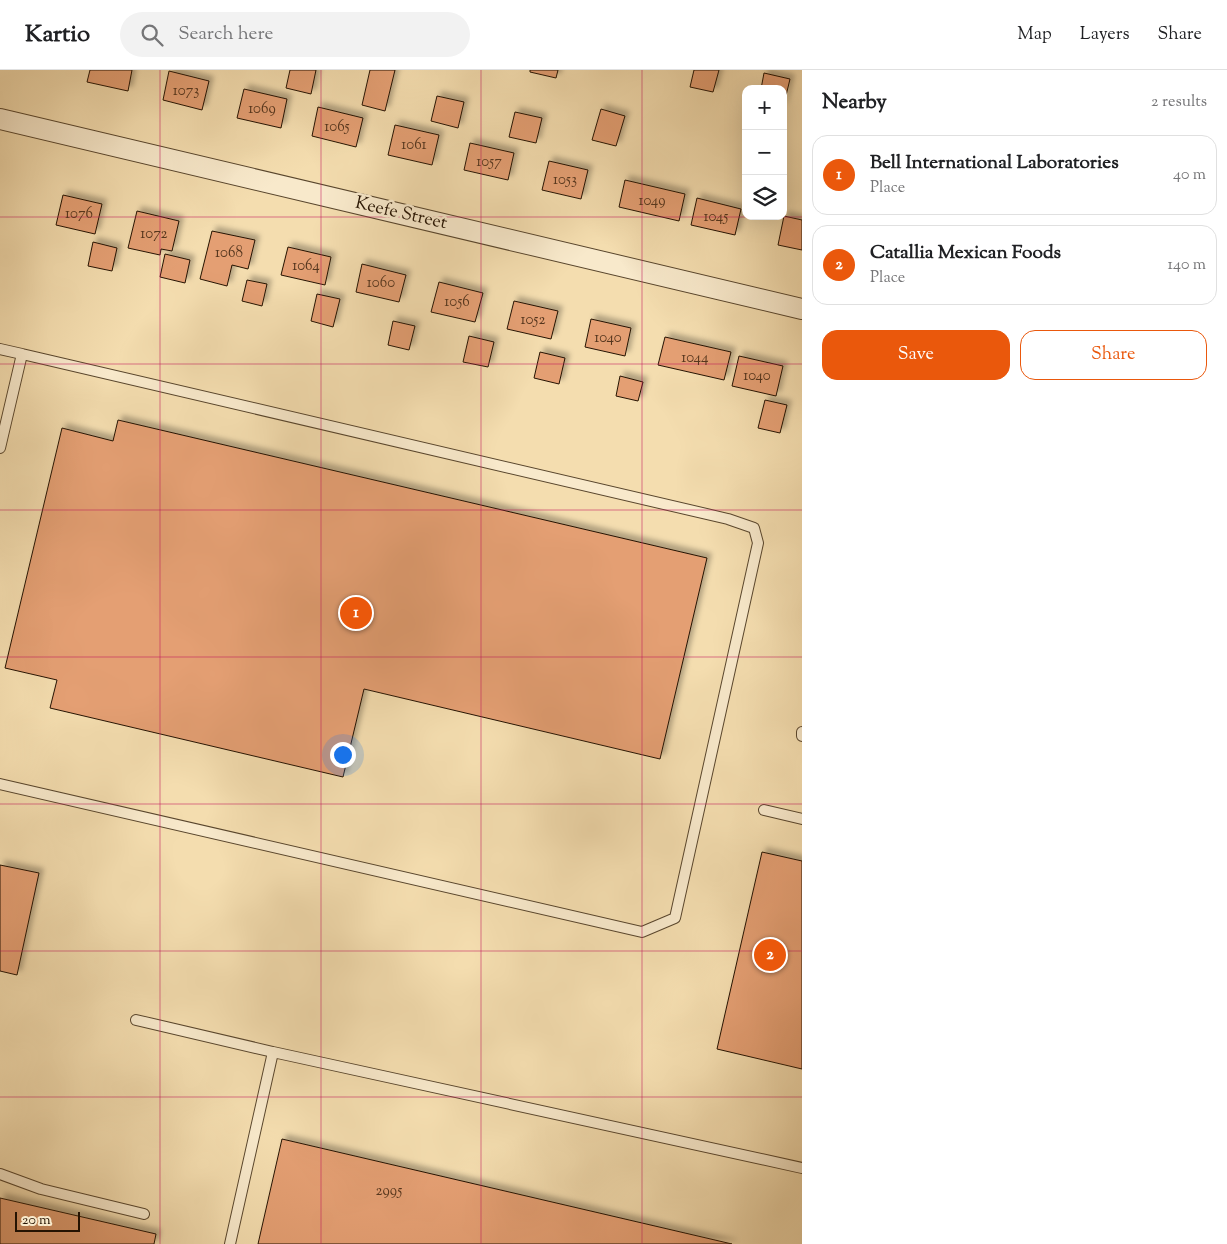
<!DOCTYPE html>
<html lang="en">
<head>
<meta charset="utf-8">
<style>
	:root { --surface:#fff; --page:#f2f2f2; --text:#202124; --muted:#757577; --line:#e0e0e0; --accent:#ea580c }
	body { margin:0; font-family:"Sorts Mill Goudy",serif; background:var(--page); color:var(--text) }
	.controls { position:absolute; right:15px; top:15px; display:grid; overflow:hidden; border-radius:10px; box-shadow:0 5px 20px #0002 }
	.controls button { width:45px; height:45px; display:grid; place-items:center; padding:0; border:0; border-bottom:1px solid var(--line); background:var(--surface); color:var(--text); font:25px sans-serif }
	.scale { position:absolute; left:15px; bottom:12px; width:65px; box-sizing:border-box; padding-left:5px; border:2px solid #251302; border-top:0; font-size:14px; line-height:18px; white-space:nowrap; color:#251302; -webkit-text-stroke:4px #f8e9cb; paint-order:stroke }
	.you { position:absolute; left:342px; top:684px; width:18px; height:18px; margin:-12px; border:4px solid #fff; border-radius:50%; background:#1a73e8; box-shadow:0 0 0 8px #1a73e833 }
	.badge { display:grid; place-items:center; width:32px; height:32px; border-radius:50%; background:var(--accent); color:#fff; font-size:16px; font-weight:700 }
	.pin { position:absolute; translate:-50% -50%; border:2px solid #fff; box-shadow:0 1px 5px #0006 }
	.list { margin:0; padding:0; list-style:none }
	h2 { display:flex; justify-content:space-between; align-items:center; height:65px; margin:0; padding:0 20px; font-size:21px }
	h2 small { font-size:16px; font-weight:400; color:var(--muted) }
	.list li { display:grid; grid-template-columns:32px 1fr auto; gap:15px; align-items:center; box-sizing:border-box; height:80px; margin:0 10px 10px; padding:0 10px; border:1px solid var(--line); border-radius:15px }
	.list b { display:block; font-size:19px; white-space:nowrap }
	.list p { margin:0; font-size:16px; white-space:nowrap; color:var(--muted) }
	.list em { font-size:16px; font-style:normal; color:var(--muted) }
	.actions { display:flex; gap:10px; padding:15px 20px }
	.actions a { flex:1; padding:11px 0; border:1px solid var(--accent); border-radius:15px; text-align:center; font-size:18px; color:var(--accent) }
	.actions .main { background:var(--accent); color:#fff }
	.icon { flex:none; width:28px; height:28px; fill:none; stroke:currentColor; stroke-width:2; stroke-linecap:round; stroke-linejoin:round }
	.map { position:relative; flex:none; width:802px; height:1174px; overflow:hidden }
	header { display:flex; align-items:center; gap:30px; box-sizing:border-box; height:70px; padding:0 25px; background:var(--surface); border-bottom:1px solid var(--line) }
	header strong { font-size:24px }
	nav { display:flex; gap:28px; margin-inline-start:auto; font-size:18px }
	.search { width:350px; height:45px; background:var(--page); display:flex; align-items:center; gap:12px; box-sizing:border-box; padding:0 18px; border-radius:28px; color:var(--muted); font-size:19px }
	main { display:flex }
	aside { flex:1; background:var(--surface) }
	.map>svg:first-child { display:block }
</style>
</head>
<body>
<header>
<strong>Kartio</strong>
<div class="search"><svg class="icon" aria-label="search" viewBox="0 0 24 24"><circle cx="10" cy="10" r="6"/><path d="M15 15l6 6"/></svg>Search here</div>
<nav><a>Map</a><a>Layers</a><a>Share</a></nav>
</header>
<main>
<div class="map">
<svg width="802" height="1174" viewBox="0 0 802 1174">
	<defs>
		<filter id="shadow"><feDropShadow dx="4.5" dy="-4.5" stdDeviation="2.5" flood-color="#0004"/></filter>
	</defs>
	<rect width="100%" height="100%" fill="#f4ddaf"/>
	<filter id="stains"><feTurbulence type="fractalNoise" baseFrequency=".004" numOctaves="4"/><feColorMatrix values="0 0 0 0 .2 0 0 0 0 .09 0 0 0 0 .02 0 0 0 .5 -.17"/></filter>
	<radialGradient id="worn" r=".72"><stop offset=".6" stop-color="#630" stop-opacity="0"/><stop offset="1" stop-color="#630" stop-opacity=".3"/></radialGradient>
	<path fill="#e49f73" stroke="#251302" filter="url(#shadow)" d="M 90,0 L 132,0 L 128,21 L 87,12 Z
		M 290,0 L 316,0 L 311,24 L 286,18 Z
		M 370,0 L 395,0 L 385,41 L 362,35 Z
		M 530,0 L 558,0 L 556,8 L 530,2 Z
		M 694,0 L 719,0 L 713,22 L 690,17 Z
		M 169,1 L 209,11 L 202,40 L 163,30 Z
		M 764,3 L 790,9 L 783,38 L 783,19 L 761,19 Z
		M 244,19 L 287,29 L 281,58 L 237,48 Z
		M 437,26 L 464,32 L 458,58 L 431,51 Z
		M 318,37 L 363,48 L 356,77 L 312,66 Z
		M 601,39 L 625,46 L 616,76 L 592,70 Z
		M 515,42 L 542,48 L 536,73 L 509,67 Z
		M 395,55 L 439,65 L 432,95 L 388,85 Z
		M 470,73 L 514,83 L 508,110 L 464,100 Z
		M 549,91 L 588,100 L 581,129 L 542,120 Z
		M 625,110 L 685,124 L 679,151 L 619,137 Z
		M 63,125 L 102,134 L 95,164 L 56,155 Z
		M 697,128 L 741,139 L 735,165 L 691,155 Z
		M 137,141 L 179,151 L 172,181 L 161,179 L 160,185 L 128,178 Z
		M 784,146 L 802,150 L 802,180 L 778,175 Z
		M 212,161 L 255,170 L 248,199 L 232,195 L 227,216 L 200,209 Z
		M 93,172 L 117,178 L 112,201 L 88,196 Z
		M 288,177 L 331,187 L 325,215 L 281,205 Z
		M 165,184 L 190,190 L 185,213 L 160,207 Z
		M 362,194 L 406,205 L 399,232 L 356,222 Z
		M 247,210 L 267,214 L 262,236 L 242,231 Z
		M 439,212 L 483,223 L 475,252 L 431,242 Z
		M 317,224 L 340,229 L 333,257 L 311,251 Z
		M 514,231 L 558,241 L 551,269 L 507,259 Z
		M 591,249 L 631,258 L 625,286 L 585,277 Z
		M 393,251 L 415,256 L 409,280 L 388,275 Z
		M 469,266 L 494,272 L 488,297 L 463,292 Z
		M 665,267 L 731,282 L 724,310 L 658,295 Z
		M 540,282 L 565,288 L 559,314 L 534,308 Z
		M 739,286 L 783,296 L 776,326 L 732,316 Z
		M 620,306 L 643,312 L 638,331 L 616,326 Z
		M 765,330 L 787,335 L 780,363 L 758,358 Z
		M 118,350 L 707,488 L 660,689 L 364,619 L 343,707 L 50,638 L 57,610 L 5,598 L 62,358 L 113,371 Z
		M 762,782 L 802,791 L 802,999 L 717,979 Z
		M 0,795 L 39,803 L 17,905 L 0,901 Z
		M 282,1069 L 732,1174 L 258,1174 Z
		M 0,1128 L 156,1164 L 154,1174 L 0,1174 Z"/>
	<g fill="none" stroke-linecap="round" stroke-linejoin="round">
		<g stroke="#59462d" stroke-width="12">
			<path id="lane" d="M 0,279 L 22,284 L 0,378
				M 802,662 L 802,666
				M 0,714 L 642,862 L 675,848 L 758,473 L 754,458 L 728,449 L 22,284
				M 764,740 L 802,749
				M 136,950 L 273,982 L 230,1174
				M 273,982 L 802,1098
				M 0,1104 L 41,1119 L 144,1144"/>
		</g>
		<g stroke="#59462d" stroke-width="22">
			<path id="street" d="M 0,49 L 802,239"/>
		</g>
		<use href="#lane" stroke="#f8e9cb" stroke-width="10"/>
		<use href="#street" stroke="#f8e9cb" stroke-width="20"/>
	</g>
	<path fill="none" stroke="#c2185b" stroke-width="1" stroke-opacity="0.55" d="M 160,0 L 160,1174M 321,0 L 321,1174M 481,0 L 481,1174M 642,0 L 642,1174M 0,147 L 802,147M 0,294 L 802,294M 0,440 L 802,440M 0,587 L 802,587M 0,734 L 802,734M 0,881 L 802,881M 0,1027 L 802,1027"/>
	<g text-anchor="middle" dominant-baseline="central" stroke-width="5" stroke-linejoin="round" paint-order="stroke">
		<g font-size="15" fill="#55361e">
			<text x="186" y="21">1073</text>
			<text x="262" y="39">1069</text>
			<text x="337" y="57">1065</text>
			<text x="414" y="75">1061</text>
			<text x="489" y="92">1057</text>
			<text x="565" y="110">1053</text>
			<text x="652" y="131">1049</text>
			<text x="79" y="144">1076</text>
			<text x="716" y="147">1045</text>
			<text x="154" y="164">1072</text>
			<text x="229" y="183">1068</text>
			<text x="306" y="196">1064</text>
			<text x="381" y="213">1060</text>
			<text x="457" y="232">1056</text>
			<text x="533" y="250">1052</text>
			<text x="608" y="268">1040</text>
			<text x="695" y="288">1044</text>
			<text x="757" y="306">1040</text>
			<text x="389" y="1121">2995</text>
		</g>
		<g font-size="18" fill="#251302" stroke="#f8e9cb">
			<text transform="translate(401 144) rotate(13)">Keefe Street</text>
		</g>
	</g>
	<rect width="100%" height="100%" filter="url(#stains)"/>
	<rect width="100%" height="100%" fill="url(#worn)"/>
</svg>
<div class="controls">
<button>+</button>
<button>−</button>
<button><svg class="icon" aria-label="layers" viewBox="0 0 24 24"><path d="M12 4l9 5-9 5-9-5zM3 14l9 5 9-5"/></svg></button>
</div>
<div class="scale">20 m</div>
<div class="you"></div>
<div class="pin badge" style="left:356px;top:543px">1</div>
<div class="pin badge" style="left:770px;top:885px">2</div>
</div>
<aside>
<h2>Nearby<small>2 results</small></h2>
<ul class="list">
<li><span class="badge">1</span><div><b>Bell International Laboratories</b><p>Place</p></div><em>40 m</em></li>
<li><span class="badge">2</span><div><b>Catallia Mexican Foods</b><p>Place</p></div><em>140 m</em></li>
</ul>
<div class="actions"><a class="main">Save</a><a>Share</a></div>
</aside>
</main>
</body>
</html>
